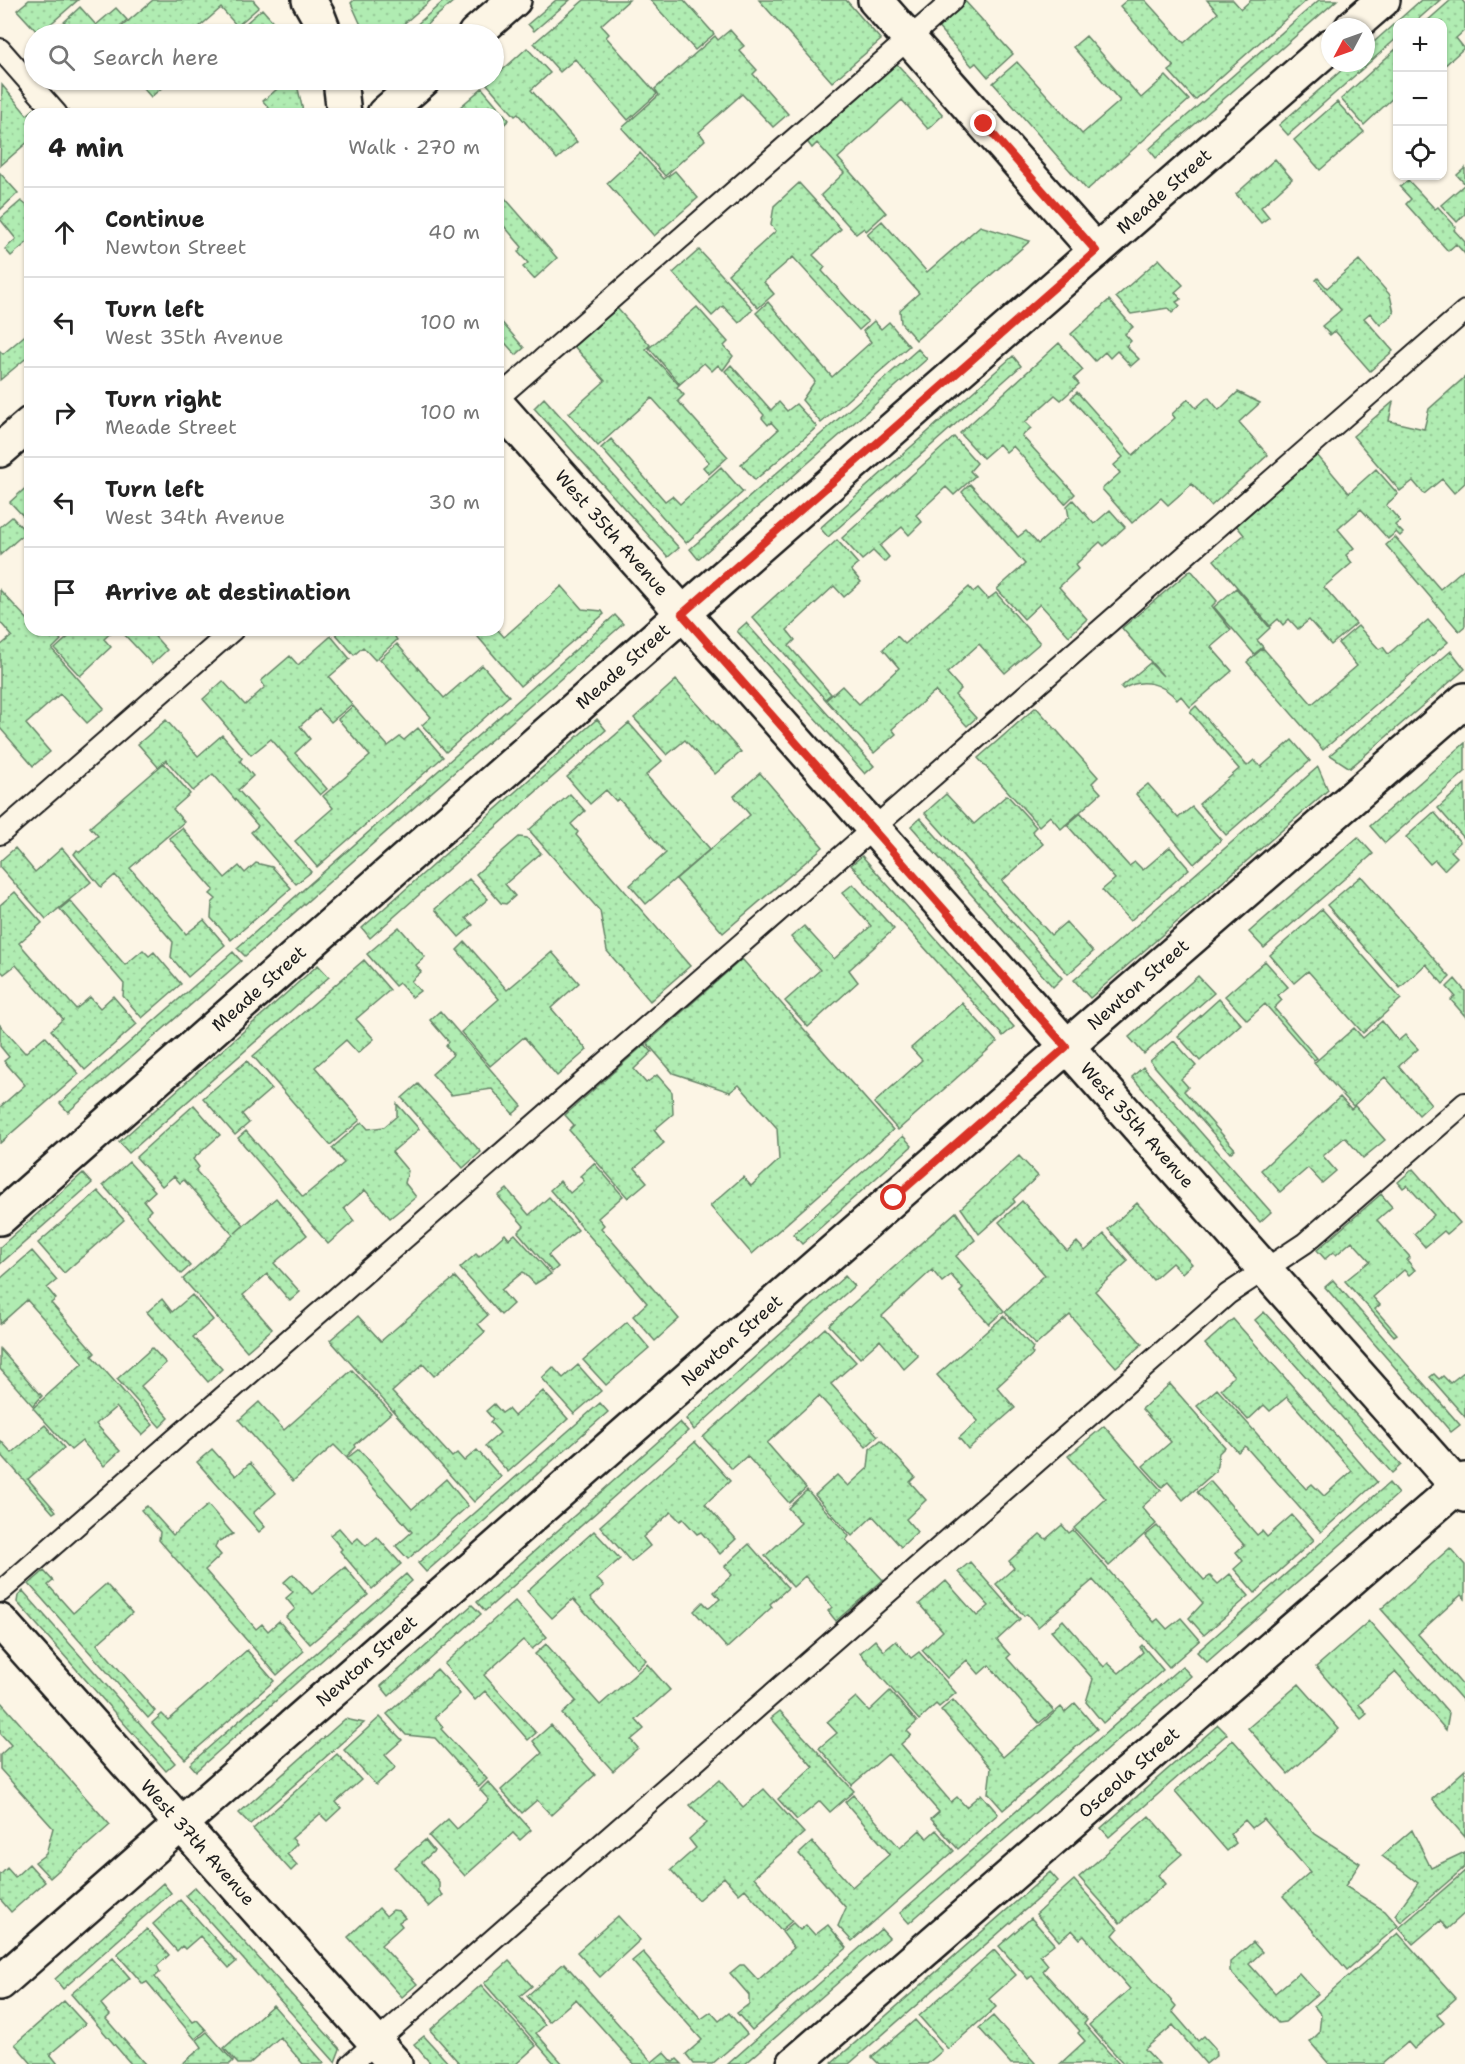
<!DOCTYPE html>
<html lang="en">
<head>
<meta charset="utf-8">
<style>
	:root { --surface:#fff; --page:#f2f2f2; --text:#222; --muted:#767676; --line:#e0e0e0 }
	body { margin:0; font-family:"Shantell Sans",sans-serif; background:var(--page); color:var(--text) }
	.controls { position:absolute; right:18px; top:18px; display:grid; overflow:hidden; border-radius:12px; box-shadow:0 2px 4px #0004 }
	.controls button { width:54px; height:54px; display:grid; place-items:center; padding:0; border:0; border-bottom:2px solid var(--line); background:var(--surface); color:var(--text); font:30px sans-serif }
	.compass { position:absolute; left:1321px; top:18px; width:54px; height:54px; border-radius:50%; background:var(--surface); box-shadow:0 2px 4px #0004; rotate:229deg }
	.stop { position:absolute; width:18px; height:18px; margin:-14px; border:4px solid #d93025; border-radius:50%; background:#fff }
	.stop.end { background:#d93025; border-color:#fff; box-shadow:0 2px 6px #0008 }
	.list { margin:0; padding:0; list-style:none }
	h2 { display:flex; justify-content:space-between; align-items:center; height:78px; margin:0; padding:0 24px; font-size:26px }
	h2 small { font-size:20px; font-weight:400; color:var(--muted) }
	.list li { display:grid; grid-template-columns:39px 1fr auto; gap:18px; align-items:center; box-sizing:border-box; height:90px; padding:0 24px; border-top:2px solid var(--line) }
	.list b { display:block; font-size:22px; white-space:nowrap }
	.list p { margin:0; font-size:20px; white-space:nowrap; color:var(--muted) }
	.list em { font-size:20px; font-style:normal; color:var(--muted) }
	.icon { flex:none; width:33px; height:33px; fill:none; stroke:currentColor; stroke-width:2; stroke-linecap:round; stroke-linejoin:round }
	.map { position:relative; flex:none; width:1465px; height:2064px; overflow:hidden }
	.search { position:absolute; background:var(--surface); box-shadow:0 2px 4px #0004; left:24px; top:24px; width:480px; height:66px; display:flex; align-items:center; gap:15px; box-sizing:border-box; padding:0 21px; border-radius:33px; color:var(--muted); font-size:22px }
	.panel { position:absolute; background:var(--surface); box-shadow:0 2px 4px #0004; left:24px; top:108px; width:480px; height:528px; border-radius:18px }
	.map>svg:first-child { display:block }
</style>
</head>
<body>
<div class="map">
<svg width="1465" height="2064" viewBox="0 0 1465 2064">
	<defs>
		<pattern id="grass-dots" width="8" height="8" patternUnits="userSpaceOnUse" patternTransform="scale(1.5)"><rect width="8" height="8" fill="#b0ecb2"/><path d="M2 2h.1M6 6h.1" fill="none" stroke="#97ca98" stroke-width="1.8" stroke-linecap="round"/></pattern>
	</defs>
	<rect width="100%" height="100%" fill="#fcf5e5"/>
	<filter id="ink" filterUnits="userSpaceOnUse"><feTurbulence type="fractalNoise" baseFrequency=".0167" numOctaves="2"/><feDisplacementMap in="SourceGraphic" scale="12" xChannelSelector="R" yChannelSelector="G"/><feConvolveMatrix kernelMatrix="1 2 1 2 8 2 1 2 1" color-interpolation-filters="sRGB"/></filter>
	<g filter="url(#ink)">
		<path fill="url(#grass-dots)" stroke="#668467" stroke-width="1.5" d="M 29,0 L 78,0 L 39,34 L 17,10 Z
			M 153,0 L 253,0 L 259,7 L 237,26 L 221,8 L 191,34 L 113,34 Z
			M 354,0 L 431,0 L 392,34 L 365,34 L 351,3 Z
			M 445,0 L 455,0 L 416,34 L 406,34 Z
			M 556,0 L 570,0 L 534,31 L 528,24 Z
			M 584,0 L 629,0 L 601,25 L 609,34 L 606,37 L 657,94 L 628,120 L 575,59 L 560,72 L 534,43 Z
			M 650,0 L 684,0 L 714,34 L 695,50 Z
			M 759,0 L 846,0 L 881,40 L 832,82 Z
			M 964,0 L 1013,54 L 988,77 L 976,63 L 972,66 L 936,25 Z
			M 1127,0 L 1145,0 L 1184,43 L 1218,13 L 1207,0 L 1233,0 L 1241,9 L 1251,0 L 1307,0 L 1195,100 L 1169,71 L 1174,67 L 1120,6 Z
			M 1319,0 L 1337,0 L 1156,158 L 1149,149 Z
			M 1421,0 L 1440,0 L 1415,22 L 1398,22 L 1397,38 L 1288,135 L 1279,125 L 1350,63 L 1366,63 L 1366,49 Z
			M 1451,0 L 1462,0 L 1465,4 L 1465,30 L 1456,38 L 1464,48 L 1443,67 L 1442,22 L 1426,22 Z
			M 80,7 L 96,25 L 116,8 L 127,20 L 110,34 L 73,34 L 63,23 Z
			M 262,9 L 284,34 L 240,34 L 237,31 Z
			M 730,30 L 744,46 L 739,50 L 757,70 L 753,74 L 788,114 L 773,127 L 742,94 L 699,132 L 705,140 L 665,176 L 622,128 L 659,95 L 655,89 L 715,36 L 718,40 Z
			M 1086,36 L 1141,98 L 1166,76 L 1189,100 L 1087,190 L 993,83 L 1017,62 L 1082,134 L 1120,101 L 1073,47 Z
			M 527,48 L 550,73 L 531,90 L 577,142 L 557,159 L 518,114 L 515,116 L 487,84 Z
			M 1397,48 L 1397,94 L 1364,125 L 1341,99 Z
			M 897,64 L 943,115 L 928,129 L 902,100 L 838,158 L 886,213 L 866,231 L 864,228 L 856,234 L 821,195 L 844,173 L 817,143 L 812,148 L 806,140 L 890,65 Z
			M 136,80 L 171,80 L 151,97 Z
			M 279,80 L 296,80 L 303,111 L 300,114 L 274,114 L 263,101 L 283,84 Z
			M 2,85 L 27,115 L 34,109 L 39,114 L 30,114 L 30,140 L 0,166 Z
			M 482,88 L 509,120 L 498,130 L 498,114 L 452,114 Z
			M 1337,102 L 1364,132 L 1320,170 L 1294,140 Z
			M 640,153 L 664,179 L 675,171 L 698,198 L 654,236 L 607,183 Z
			M 1275,159 L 1292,179 L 1261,207 L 1269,217 L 1261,223 L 1236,194 Z
			M 1465,168 L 1465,214 L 1457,222 L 1441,205 L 1465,184 L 1457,175 Z
			M 0,173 L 18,193 L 0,210 Z
			M 1408,180 L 1435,209 L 1438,207 L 1456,227 L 1454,230 L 1465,242 L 1465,254 L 1456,244 L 1448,251 L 1406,204 L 1411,199 L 1400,187 Z
			M 799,183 L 841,229 L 813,255 L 825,267 L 822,271 L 868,322 L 859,330 L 793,257 L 764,282 L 774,294 L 758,308 L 728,274 L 776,231 L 771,225 L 774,206 Z
			M 498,190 L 557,258 L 534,279 L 523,267 L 528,263 L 518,252 L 522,247 L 498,219 Z
			M 21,201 L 30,208 L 30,240 L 11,256 L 5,249 L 16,239 L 0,219 Z
			M 882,221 L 927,272 L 980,226 L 1030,241 L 916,340 L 901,323 L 900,310 L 919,293 L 867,234 Z
			M 699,250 L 753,309 L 739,323 L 723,306 L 712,316 L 673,273 Z
			M 1159,259 L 1183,285 L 1175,292 L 1181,299 L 1176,302 L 1180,306 L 1172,313 L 1168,308 L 1131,314 L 1116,297 Z
			M 1359,260 L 1390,295 L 1394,313 L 1380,325 L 1370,313 L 1364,318 L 1393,351 L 1370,371 L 1335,331 L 1330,335 L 1322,326 L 1341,310 L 1316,280 L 1318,278 L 1327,288 Z
			M 1109,300 L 1133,327 L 1125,334 L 1131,341 L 1126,346 L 1139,359 L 1131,366 L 1117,351 L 1110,358 L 1105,352 L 1095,361 L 1071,334 Z
			M 768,302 L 832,377 L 871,342 L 863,331 L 874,321 L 881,329 L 889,322 L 909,346 L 821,423 L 802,400 L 815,381 L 756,313 Z
			M 616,307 L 650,345 L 646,349 L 679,385 L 677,387 L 684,395 L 678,401 L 728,457 L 709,474 L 703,467 L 709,462 L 652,398 L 598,446 L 569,413 L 605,381 L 573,345 Z
			M 697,307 L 728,342 L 724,346 L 733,356 L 723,370 L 718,365 L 712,371 L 704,363 L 680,384 L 649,348 Z
			M 498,318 L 524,348 L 516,355 L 498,335 Z
			M 30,331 L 30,355 L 0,380 L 0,351 L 3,354 Z
			M 1059,343 L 1083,370 L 1074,378 L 1079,384 L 1061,400 L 1055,395 L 1025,422 L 1031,428 L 1022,436 L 1075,494 L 1065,504 L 1013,446 L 1006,452 L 999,444 L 983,458 L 960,433 Z
			M 918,349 L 927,359 L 698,559 L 690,549 Z
			M 1013,356 L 1021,366 L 828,537 L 820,528 Z
			M 731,365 L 771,410 L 779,402 L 787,411 L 796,404 L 817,427 L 755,480 L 741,464 L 778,430 L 771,422 L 768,425 L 762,418 L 764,415 L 725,371 Z
			M 1465,377 L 1465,483 L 1454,493 L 1442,479 L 1424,494 L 1413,481 L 1400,491 L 1353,436 L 1393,402 L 1389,421 L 1424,429 L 1429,409 Z
			M 1077,392 L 1133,455 L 1175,418 L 1172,414 L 1188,399 L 1196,408 L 1208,397 L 1219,410 L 1238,392 L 1260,403 L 1239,422 L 1268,455 L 1211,506 L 1192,484 L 1168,505 L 1161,498 L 1132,523 L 1102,489 L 1120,473 L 1114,465 L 1123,457 L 1071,398 Z
			M 544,398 L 679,548 L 668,557 L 534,408 Z
			M 954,437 L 977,463 L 970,471 L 975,476 L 954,495 L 946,487 L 916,515 L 922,522 L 909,535 L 902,527 L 880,546 L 889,557 L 884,562 L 873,551 L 862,560 L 842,538 Z
			M 611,439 L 665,501 L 672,496 L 680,504 L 721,467 L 743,492 L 686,543 L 601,448 Z
			M 1317,455 L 1349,493 L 1376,469 L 1398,494 L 1386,505 L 1400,521 L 1395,525 L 1403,533 L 1400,536 L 1396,532 L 1388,539 L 1361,509 L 1338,529 L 1354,548 L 1346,555 L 1352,563 L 1324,587 L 1356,624 L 1331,645 L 1309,620 L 1298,629 L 1289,619 L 1283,625 L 1278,619 L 1270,626 L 1214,560 L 1244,535 L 1236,525 Z
			M 30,484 L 30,520 L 26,519 L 10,502 Z
			M 970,484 L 1018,537 L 1026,531 L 1038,544 L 1069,517 L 1067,506 L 1073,500 L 1094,524 L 1110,510 L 1125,527 L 1104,546 L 1100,542 L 1075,565 L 1078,569 L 1059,587 L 1087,619 L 1069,636 L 1040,604 L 1024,619 L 997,589 L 1025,564 L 962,492 Z
			M 12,517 L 26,532 L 0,555 L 0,527 Z
			M 1395,537 L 1440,589 L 1465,568 L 1465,626 L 1459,631 L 1386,545 Z
			M 837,540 L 858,564 L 851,570 L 861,582 L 844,597 L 834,586 L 787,630 L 795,640 L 789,646 L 831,694 L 825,699 L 752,617 Z
			M 1191,570 L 1217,601 L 1212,606 L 1231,630 L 1211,647 L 1232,671 L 1190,707 L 1181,696 L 1177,700 C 1163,683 1142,677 1123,689 L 1121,687 L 1150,663 L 1163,676 L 1122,628 Z
			M 562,586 L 582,609 L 602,611 L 604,614 L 520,686 L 472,630 L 498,630 L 504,637 Z
			M 969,587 L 973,592 L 978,588 L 988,599 L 996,593 L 1040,643 L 1005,673 L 979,644 L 947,673 L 961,689 L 955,695 L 976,718 L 967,726 L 935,691 L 892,729 L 896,734 L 874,753 L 826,700 L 842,686 L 859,704 L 899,668 L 883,649 L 897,636 L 905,644 Z
			M 1236,588 L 1270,628 L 1257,640 L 1263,647 L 1254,654 L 1214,607 Z
			M 0,590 L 30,622 L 30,630 L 52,630 L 61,640 L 52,649 L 104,708 L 87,723 L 60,694 L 26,724 L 50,752 L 33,766 L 0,728 L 0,646 L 12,636 L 0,622 Z
			M 615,615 L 623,624 L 245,956 L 237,948 Z
			M 1428,620 L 1448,642 L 1323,750 L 1247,662 L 1263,648 L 1312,704 L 1357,666 L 1338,643 L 1358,626 L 1379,649 L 1383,647 L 1388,654 Z
			M 746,623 L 874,766 L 865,774 L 737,631 Z
			M 76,630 L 114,630 L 104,639 L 111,647 L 80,676 L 55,649 Z
			M 120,630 L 149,630 L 167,650 L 152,664 Z
			M 339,630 L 403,630 L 395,637 L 397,640 L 375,660 L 363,647 L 354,655 L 335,633 Z
			M 331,636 L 350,659 L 329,677 L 352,704 L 331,722 L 319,709 L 300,726 L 310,739 L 295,753 L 327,789 L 320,795 L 271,739 L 251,755 L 203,699 L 223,681 L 245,705 L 265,687 L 261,681 L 290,656 L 298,665 Z
			M 397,644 L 444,698 L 482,665 L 509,696 L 446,752 L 422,725 L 431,717 L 380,659 Z
			M 1451,651 L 1465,669 L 1350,768 L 1330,755 Z
			M 676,680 L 741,752 L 715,774 L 685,740 L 667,755 L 634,718 Z
			M 353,706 L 388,746 L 400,737 L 404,740 L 418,728 L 443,757 L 317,867 L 295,841 L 333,808 L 323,796 L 370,756 L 338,719 Z
			M 1196,706 L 1247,766 L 1254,760 L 1261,767 L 1292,740 L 1310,761 L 1226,835 L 1199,804 L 1239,769 L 1190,712 Z
			M 1036,707 L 1098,777 L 1092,783 L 1101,793 L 1061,829 L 1050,816 L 1039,826 L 978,758 Z
			M 597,719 L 606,730 L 370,938 L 362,928 Z
			M 166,720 L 198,756 L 222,735 L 242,758 L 240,761 L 253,776 L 238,790 L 311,872 L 296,884 L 251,832 L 258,826 L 213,774 L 193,791 L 166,760 L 158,767 L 138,744 Z
			M 629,723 L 662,761 L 646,775 L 710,849 L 646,904 L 630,885 L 666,853 L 619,799 L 616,801 L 606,790 L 590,804 L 567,777 Z
			M 1465,743 L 1465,772 L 1385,843 L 1370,826 Z
			M 164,763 L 190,794 L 173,809 L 184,822 L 130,868 L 186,934 L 204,920 L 225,945 L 188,977 L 171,957 L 173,942 L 115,875 L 101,887 L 74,854 L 77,850 L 80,852 L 98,836 L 90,827 Z
			M 1318,767 L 1328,790 L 1090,998 L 1074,980 Z
			M 760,773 L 823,847 L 723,933 L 676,879 L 750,815 L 734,796 Z
			M 1148,784 L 1178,818 L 1192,807 L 1221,840 L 1194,864 L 1136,794 Z
			M 1465,784 L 1465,837 L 1464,838 L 1438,808 Z
			M 570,794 L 585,811 L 571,824 L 578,832 L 576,835 L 690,966 L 650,1001 L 607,951 L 600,911 L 529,830 Z
			M 946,794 L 974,824 L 1007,795 L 1036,827 L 1032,831 L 1043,844 L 1002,881 L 1051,935 L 1066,922 L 1093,952 L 1068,974 L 925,813 Z
			M 1434,812 L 1460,842 L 1451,851 L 1457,857 L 1444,870 L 1435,860 L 1430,864 L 1406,837 Z
			M 1081,813 L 1129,866 L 1135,862 L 1143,870 L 1170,847 L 1189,869 L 1130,921 L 1102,890 L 1115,879 L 1067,825 Z
			M 920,818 L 1062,978 L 1053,987 L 911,826 Z
			M 182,828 L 225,878 L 239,866 L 245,873 L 256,863 L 272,867 L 291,888 L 231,940 L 211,918 L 212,903 L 216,899 L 210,894 L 214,890 L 169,838 Z
			M 519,837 L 527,838 L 541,853 L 505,884 L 515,896 L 506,904 L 501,903 L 476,874 Z
			M 1358,837 L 1373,854 L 1264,948 L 1249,932 Z
			M 15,848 L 35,872 L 62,848 L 91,882 L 46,919 L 0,867 L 0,861 Z
			M 862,856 L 1014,1027 L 1003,1036 L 851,865 Z
			M 1361,876 L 1450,977 L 1443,984 L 1426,964 L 1400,988 L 1327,905 Z
			M 469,879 L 488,899 L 466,918 L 473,925 L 459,937 L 435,909 Z
			M 853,884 L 894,929 L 849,970 L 858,982 L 808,1027 L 785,1001 L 820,970 L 791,937 L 804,926 L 834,959 L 871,926 L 842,893 Z
			M 15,892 L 42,923 L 19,943 L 76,1009 L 90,997 L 100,1008 L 113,996 L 137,1024 L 85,1070 L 51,1030 L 63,1019 L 16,965 L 4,974 L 0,970 L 0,905 Z
			M 70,901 L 125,965 L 143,950 L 149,956 L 154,952 L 181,984 L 142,1018 L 123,996 L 124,984 L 60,909 Z
			M 1322,909 L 1401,999 L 1363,1033 L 1308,971 L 1294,983 L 1270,955 Z
			M 399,927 L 425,957 L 416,965 L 421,972 L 411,981 L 420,991 L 412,997 L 399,983 L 395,986 L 367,954 Z
			M 465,942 L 507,990 L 552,952 L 579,983 L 551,1008 L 587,1050 L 557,1076 L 524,1037 L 490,1066 L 461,1032 L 499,999 L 457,950 Z
			M 233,952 L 241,961 L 68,1112 L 60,1103 Z
			M 742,959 L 893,1130 L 752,1254 L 710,1206 L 743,1177 L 751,1186 L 779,1160 L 777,1128 L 739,1085 L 730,1092 L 673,1073 L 647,1043 Z
			M 364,960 L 390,990 L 356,1019 L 374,1039 L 358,1053 L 346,1040 L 315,1067 L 360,1120 L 330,1145 L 253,1056 Z
			M 1265,961 L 1288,987 L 1278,995 L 1282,1000 L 1274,1008 L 1317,1058 L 1314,1060 L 1265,1004 L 1247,1020 L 1225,996 Z
			M 318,965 L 329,977 L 129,1153 L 119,1142 Z
			M 1198,976 L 1214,993 L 1144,1054 L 1129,1037 Z
			M 1455,979 L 1465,991 L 1465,1016 L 1451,1000 L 1455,996 L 1447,987 Z
			M 1219,999 L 1241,1024 L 1200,1061 L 1178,1036 Z
			M 962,1003 L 997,1042 L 898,1130 L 874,1103 L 922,1060 L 911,1048 Z
			M 440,1011 L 522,1106 L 513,1114 L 492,1089 L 451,1095 L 432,1074 L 453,1055 L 446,1046 L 449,1042 L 430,1020 Z
			M 1382,1021 L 1398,1041 L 1405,1035 L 1418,1049 L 1399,1066 L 1431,1104 L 1419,1115 L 1385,1077 L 1353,1106 L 1314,1063 L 1354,1028 L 1363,1038 Z
			M 0,1025 L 25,1053 L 45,1036 L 79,1074 L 0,1143 L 0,1107 L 25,1085 L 4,1061 L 9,1057 L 0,1046 Z
			M 1174,1041 L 1196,1066 L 1181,1079 L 1188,1087 L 1184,1091 L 1235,1149 L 1230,1153 L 1150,1061 Z
			M 645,1044 L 652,1052 L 634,1069 L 646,1083 L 657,1075 L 672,1092 L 673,1114 L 654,1130 L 664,1143 L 635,1168 L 647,1182 L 628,1198 L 569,1130 L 574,1125 L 565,1115 Z
			M 247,1061 L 271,1089 L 242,1114 L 249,1123 L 235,1135 L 203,1098 Z
			M 1143,1067 L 1271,1212 L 1260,1222 L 1132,1077 Z
			M 418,1084 L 481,1152 L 463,1168 L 402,1098 Z
			M 1340,1097 L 1351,1109 L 1355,1106 L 1385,1140 L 1363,1158 L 1345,1137 L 1323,1156 L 1336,1171 L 1322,1183 L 1308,1168 L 1280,1192 L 1261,1170 Z
			M 397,1104 L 419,1129 L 392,1152 L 408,1171 L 405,1183 L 416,1197 L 390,1218 L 365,1190 L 344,1208 L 354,1221 L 328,1244 L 238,1138 L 246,1131 L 303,1197 L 344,1163 L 332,1148 L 362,1122 L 368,1129 L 384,1127 L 397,1116 Z
			M 194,1105 L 220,1135 L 193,1159 L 199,1167 L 196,1171 L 244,1225 L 235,1233 L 276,1198 L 307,1235 L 274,1263 L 300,1292 L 290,1301 L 267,1274 L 243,1295 L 272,1329 L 247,1351 L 183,1279 L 233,1235 L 184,1180 L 180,1183 L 174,1176 L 162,1186 L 136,1157 Z
			M 903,1136 L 912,1146 L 802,1244 L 793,1234 Z
			M 1019,1156 L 1038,1176 L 1013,1199 L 1015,1202 L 979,1234 L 961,1208 Z
			M 129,1162 L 155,1191 L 144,1201 L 151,1210 L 146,1215 L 190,1266 L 181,1274 L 103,1185 Z
			M 594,1163 L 623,1196 L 598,1218 L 604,1225 L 601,1228 L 679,1319 L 655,1341 L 633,1316 L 647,1303 L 550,1190 L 560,1181 L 570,1193 L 584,1181 L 580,1176 Z
			M 1413,1169 L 1460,1223 L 1447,1234 L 1444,1231 L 1425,1247 L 1414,1234 L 1434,1215 L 1407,1185 L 1403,1188 L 1398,1182 Z
			M 83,1173 L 92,1183 L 0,1264 L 0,1247 Z
			M 507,1189 L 529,1215 L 549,1197 L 578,1230 L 548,1255 L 558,1267 L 552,1272 L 518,1232 L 524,1226 L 498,1196 Z
			M 98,1191 L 124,1220 L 64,1273 L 38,1243 Z
			M 1381,1194 L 1392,1207 L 1377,1220 L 1410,1257 L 1407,1260 L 1415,1270 L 1409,1275 L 1404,1270 L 1373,1297 L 1380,1305 L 1375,1309 L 1397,1334 L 1394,1336 L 1345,1281 L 1370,1261 L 1352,1241 L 1336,1255 L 1333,1252 L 1325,1259 L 1317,1250 Z
			M 1022,1201 L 1067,1251 L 1077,1242 L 1085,1251 L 1104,1234 L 1128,1261 L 1095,1291 L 1142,1344 L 1116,1367 L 1070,1315 L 1036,1345 L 1005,1312 L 1045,1275 L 999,1222 Z
			M 1137,1203 L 1192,1264 L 1182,1273 L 1172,1263 L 1153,1280 L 1108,1229 Z
			M 956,1212 L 975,1240 L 956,1256 L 1004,1311 L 989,1324 L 960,1292 L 963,1289 L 951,1275 L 942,1282 L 932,1270 L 882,1316 L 918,1356 L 904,1369 L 880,1340 L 860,1358 L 829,1325 Z
			M 505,1234 L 509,1239 L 515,1234 L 551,1274 L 535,1284 L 523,1272 L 501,1290 L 513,1304 L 501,1315 L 460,1268 L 476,1254 L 479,1257 Z
			M 32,1251 L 57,1280 L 47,1288 L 56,1299 L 51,1303 L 95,1353 L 92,1356 L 153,1425 L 142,1435 L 116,1407 L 96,1424 L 120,1451 L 104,1466 L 82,1441 L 71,1450 L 33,1408 L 83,1363 L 27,1300 L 0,1324 L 0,1279 Z
			M 845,1276 L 854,1286 L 694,1430 L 686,1419 Z
			M 455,1277 L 488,1315 L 478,1324 L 485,1332 L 434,1376 L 423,1364 L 392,1392 L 452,1457 L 457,1453 L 464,1461 L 477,1450 L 501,1477 L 474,1502 L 393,1411 L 395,1409 L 393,1411 L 330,1340 L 358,1316 L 381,1341 Z
			M 1333,1280 L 1460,1425 L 1451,1432 L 1325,1287 Z
			M 192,1295 L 213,1320 L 193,1337 L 222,1369 L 208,1382 L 147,1312 L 162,1299 L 172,1312 Z
			M 1264,1312 L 1401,1465 L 1392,1473 L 1255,1320 Z
			M 1004,1316 L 1033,1348 L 1031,1351 L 1033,1354 L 997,1387 L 1015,1408 L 968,1449 L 959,1438 L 978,1421 L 937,1375 Z
			M 1233,1319 L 1377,1482 L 1321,1532 L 1245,1446 L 1238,1452 L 1197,1406 L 1217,1389 L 1306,1489 L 1312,1484 L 1324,1496 L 1352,1471 L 1287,1397 L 1270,1411 L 1264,1405 L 1248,1420 L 1221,1389 L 1234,1376 L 1205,1344 Z
			M 627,1322 L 649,1348 L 606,1385 L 583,1360 Z
			M 825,1328 L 856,1362 L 831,1384 L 878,1436 L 866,1447 L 819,1396 L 767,1443 L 806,1488 L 789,1503 L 747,1456 L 732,1469 L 703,1437 Z
			M 152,1348 L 166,1363 L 141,1386 L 169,1418 L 160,1427 L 117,1379 Z
			M 0,1349 L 42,1396 L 33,1406 L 0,1369 Z
			M 578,1365 L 601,1391 L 574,1414 L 542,1378 L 553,1367 L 563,1378 Z
			M 352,1370 L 391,1413 L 355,1445 L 356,1447 L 346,1457 L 334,1445 L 293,1481 L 239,1420 L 259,1402 L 284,1430 Z
			M 1465,1371 L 1465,1417 L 1430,1377 L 1434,1374 L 1439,1379 L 1443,1376 L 1450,1383 Z
			M 1170,1384 L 1225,1447 L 1219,1453 L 1216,1471 L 1183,1500 L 1168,1482 L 1162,1487 L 1143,1466 L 1171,1442 L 1142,1409 Z
			M 543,1391 L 568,1419 L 508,1472 L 485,1446 L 500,1433 L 490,1422 L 493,1419 L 486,1411 L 494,1404 L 502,1413 L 508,1409 L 514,1416 Z
			M 600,1403 L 608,1412 L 426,1572 L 418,1563 Z
			M 680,1422 L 688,1431 L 485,1611 L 477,1602 Z
			M 45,1425 L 64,1448 L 28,1479 L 56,1511 L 53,1513 L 0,1453 L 1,1441 L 12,1453 Z
			M 1104,1426 L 1161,1490 L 1142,1507 L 1156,1524 L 1109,1566 L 1074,1528 L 1106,1499 L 1068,1456 Z
			M 881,1440 L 915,1477 L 910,1482 L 926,1500 L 906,1519 L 917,1532 L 901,1547 L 873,1516 L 852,1536 L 815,1495 L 837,1475 L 848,1486 L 868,1468 L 870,1449 Z
			M 695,1442 L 730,1481 L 705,1504 L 736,1539 L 720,1554 L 701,1532 L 697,1534 L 683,1519 L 680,1521 L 671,1512 L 643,1537 L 650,1546 L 631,1562 L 600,1526 Z
			M 212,1449 L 236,1476 L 250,1463 L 276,1493 L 253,1513 L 265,1527 L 259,1532 L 197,1462 Z
			M 359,1449 L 412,1509 L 446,1479 L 468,1506 L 408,1559 L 396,1546 L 412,1532 L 347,1458 Z
			M 1210,1481 L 1257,1535 L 1262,1531 L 1267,1537 L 1292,1515 L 1314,1540 L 1255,1593 L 1234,1569 L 1243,1561 L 1236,1552 L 1244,1545 L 1197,1492 Z
			M 1389,1483 L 1398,1494 L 1207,1662 L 1197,1652 Z
			M 807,1490 L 849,1536 L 846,1540 L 883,1580 L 836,1621 L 828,1611 L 832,1607 L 805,1576 L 793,1587 L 765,1556 L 801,1523 L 788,1508 Z
			M 208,1505 L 233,1534 L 217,1542 L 215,1548 L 221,1555 L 205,1570 L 256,1629 L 262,1624 L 268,1631 L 279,1621 L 304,1651 L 277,1675 L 159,1540 L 160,1532 L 141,1510 L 147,1506 L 173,1535 Z
			M 1062,1525 L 1069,1533 L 1073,1530 L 1154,1622 L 1158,1619 L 1167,1629 L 1181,1618 L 1200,1640 L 1169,1667 L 1093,1580 L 1038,1627 L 1027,1614 L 1024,1616 L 996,1584 L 1014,1568 L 1009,1561 L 1040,1534 L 1046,1539 Z
			M 1157,1526 L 1204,1580 L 1210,1576 L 1218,1584 L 1230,1574 L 1249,1596 L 1204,1635 L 1189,1618 L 1203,1603 L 1145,1536 Z
			M 339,1528 L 352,1543 L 358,1538 L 366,1546 L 377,1537 L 401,1564 L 372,1589 L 340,1551 L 342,1549 L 330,1535 Z
			M 594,1531 L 620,1559 L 597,1579 L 604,1586 L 590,1598 L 646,1660 L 637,1669 L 573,1599 L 552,1618 L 527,1591 Z
			M 749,1544 L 788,1588 L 770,1604 L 772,1607 L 727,1648 L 694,1611 L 703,1602 L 709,1608 L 720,1599 L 714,1592 L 732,1575 L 725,1566 Z
			M 1450,1548 L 1465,1565 L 1465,1599 L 1461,1595 L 1418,1634 L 1465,1688 L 1465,1703 L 1381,1609 Z
			M 970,1562 L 1020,1619 L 997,1640 L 1010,1655 L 1007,1658 L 1054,1711 L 1039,1723 L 989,1665 L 979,1674 L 967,1660 L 947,1678 L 922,1650 L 943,1631 L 919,1604 L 946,1581 L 977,1616 L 989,1606 L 958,1572 Z
			M 345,1567 L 368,1595 L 310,1644 L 286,1617 L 295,1609 L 286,1598 L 293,1592 L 284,1582 L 293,1574 L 312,1594 Z
			M 44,1571 L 53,1581 L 48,1585 L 73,1613 L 106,1584 L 132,1613 L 97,1644 L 155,1711 L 148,1718 L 29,1584 Z
			M 406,1574 L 412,1581 L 196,1771 L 190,1764 Z
			M 23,1591 L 175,1763 L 166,1771 L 17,1602 L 18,1596 Z
			M 515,1601 L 547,1637 L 532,1649 L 523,1640 L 484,1675 L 536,1733 L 528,1740 L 485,1691 L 475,1700 L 444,1664 Z
			M 472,1605 L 481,1614 L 389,1696 L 381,1686 Z
			M 1063,1620 L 1104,1667 L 1108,1663 L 1119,1673 L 1143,1652 L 1140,1647 L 1142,1645 L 1163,1670 L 1103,1723 L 1086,1702 L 1093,1679 L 1051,1631 Z
			M 1369,1621 L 1449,1713 L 1446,1730 L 1396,1672 L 1359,1704 L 1367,1714 L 1361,1719 L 1316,1667 Z
			M 875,1640 L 884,1651 L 896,1641 L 911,1658 L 919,1652 L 956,1693 L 939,1707 L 936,1704 L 919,1720 L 860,1653 Z
			M 546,1644 L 600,1705 L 647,1664 L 670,1690 L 636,1720 L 644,1729 L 631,1740 L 638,1748 L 613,1771 L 562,1714 L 576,1701 L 535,1654 Z
			M 247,1650 L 274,1681 L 185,1759 L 152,1723 L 162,1714 L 168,1720 Z
			M 1182,1666 L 1191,1676 L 909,1923 L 900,1913 Z
			M 437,1669 L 460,1694 L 435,1717 L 443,1727 L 441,1729 L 487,1779 L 479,1787 L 435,1738 L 406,1735 L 387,1714 Z
			M 1299,1684 L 1339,1729 L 1288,1774 L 1248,1728 Z
			M 890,1691 L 917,1722 L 907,1731 L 911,1735 L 901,1744 L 951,1802 L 957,1797 L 966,1807 L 981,1794 L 998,1814 L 958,1849 L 931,1819 L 939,1812 L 888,1754 L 852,1785 L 819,1748 L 837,1733 L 827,1722 L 856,1697 L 869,1711 Z
			M 953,1700 L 1003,1757 L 1061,1707 L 1065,1712 L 1075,1703 L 1097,1729 L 1003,1810 L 988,1793 L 991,1768 L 941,1710 Z
			M 0,1701 L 110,1825 L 50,1878 L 35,1862 L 46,1854 L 53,1828 L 0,1769 L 0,1755 L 11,1745 L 0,1733 Z
			M 780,1711 L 854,1791 L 830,1812 L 820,1801 L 797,1820 L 778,1799 L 813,1767 L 771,1718 Z
			M 380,1717 L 402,1740 L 385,1755 L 396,1767 L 376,1785 L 344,1750 Z
			M 345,1719 L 364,1723 L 250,1824 L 239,1813 Z
			M 551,1725 L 595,1775 L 551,1815 L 537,1800 L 522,1813 L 501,1790 L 542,1753 L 533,1741 Z
			M 1218,1725 L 1227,1734 L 1109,1837 L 1101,1828 Z
			M 1233,1740 L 1315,1834 L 1360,1863 L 1345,1886 L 1385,1911 L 1398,1926 L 1347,1970 L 1283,1896 L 1310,1872 L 1264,1819 L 1252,1828 L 1245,1820 L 1230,1834 L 1236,1843 L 1227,1851 L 1175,1791 Z
			M 337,1754 L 361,1780 L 336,1802 L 341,1808 L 327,1821 L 320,1814 L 292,1838 L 297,1844 L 287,1854 L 297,1865 L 291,1871 L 253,1829 Z
			M 1465,1770 L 1465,1837 L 1432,1799 Z
			M 719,1780 L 743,1807 L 764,1789 L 804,1833 L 754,1877 L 792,1921 L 781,1930 L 745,1889 L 739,1894 L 724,1877 L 698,1900 L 671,1870 L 696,1848 L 689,1839 L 707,1823 L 690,1805 Z
			M 488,1782 L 531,1830 L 520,1840 L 513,1833 L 465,1876 L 429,1836 L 448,1819 L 457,1829 L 489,1800 L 480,1790 Z
			M 853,1795 L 900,1848 L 920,1830 L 927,1838 L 936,1830 L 954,1851 L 852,1941 L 838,1926 L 846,1908 L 799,1854 L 812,1842 L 852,1887 L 890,1854 L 845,1802 Z
			M 1149,1816 L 1182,1854 L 1158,1875 L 1165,1884 L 1120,1923 L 1079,1877 Z
			M 1412,1830 L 1431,1868 L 1465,1852 L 1465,1867 L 1401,1922 L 1395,1915 L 1418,1883 L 1382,1856 Z
			M 425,1840 L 434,1851 L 422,1862 L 439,1882 L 439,1891 L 443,1895 L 429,1907 L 394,1867 Z
			M 29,1864 L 45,1882 L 11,1912 L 0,1899 L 0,1875 L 7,1868 L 15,1877 Z
			M 1465,1871 L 1465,1913 L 1447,1929 L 1440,1921 L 1413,1944 L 1399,1928 Z
			M 1050,1872 L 1058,1881 L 849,2064 L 831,2064 Z
			M 1074,1880 L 1118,1929 L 1113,1935 L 1176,2006 L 1172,2011 L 1198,2041 L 1204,2036 L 1215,2048 L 1216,2056 L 1206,2064 L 1173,2025 L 1145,2049 L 1159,2064 L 1124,2064 L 1089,2025 L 1130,1989 L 1084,1936 L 1080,1939 L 1072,1930 L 1059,1941 L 1036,1914 Z
			M 163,1883 L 171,1893 L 63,1989 L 55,1979 Z
			M 195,1887 L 340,2049 L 335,2062 L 186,1895 Z
			M 180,1900 L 236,1962 L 229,1968 L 200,1936 L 185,1949 L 182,1946 L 177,1951 L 153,1924 Z
			M 379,1908 L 386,1916 L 393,1910 L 399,1911 L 405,1918 L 399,1922 L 402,1926 L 381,1945 L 417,1984 L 402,1997 L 348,1937 Z
			M 618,1916 L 640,1940 L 600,1977 L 577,1952 Z
			M 1031,1918 L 1054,1944 L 1040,1955 L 1048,1965 L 1043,1971 L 1087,2020 L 1084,2024 L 1119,2064 L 1060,2064 L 1085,2041 L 1078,2033 L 1080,2031 L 1032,1976 L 1028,1979 L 999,1946 Z
			M 793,1923 L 800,1930 L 806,1925 L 815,1935 L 828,1925 L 847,1948 L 752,2030 L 737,2013 L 749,2004 L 749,1995 L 730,1973 L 740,1965 L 744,1965 L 758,1980 L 794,1948 L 782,1932 Z
			M 147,1929 L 169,1955 L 157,1966 L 160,1972 L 155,1977 L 193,2022 L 197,2020 L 206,2030 L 195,2039 L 147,1982 L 143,1984 L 117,1954 Z
			M 881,1929 L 889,1938 L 745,2064 L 728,2064 Z
			M 1398,1933 L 1456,1998 L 1437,2015 L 1444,2023 L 1414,2049 L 1408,2042 L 1382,2064 L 1329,2064 L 1310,2042 L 1319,2033 L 1321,2015 L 1314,2006 Z
			M 1253,1942 L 1262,1952 L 1249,1964 L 1275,1993 L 1299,1973 L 1318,1994 L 1285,2022 L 1278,2023 L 1230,1971 L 1230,1962 Z
			M 994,1950 L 1016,1975 L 989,1999 L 996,2007 L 948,2049 L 919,2016 Z
			M 643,1952 L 701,2019 L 711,2012 L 719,2021 L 729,2013 L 747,2034 L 712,2064 L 694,2064 L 686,2054 L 702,2040 L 632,1961 Z
			M 113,1958 L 130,1978 L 101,2004 L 110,2015 L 106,2019 L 145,2064 L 131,2064 L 71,1994 Z
			M 509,1961 L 532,1986 L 520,1996 L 545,2025 L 536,2033 L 563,2064 L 555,2064 L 484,1983 Z
			M 564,1963 L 652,2062 L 664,2052 L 673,2062 L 677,2059 L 682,2064 L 634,2064 L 576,1999 L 549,2022 L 527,1996 Z
			M 481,1985 L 536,2046 L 516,2064 L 460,2064 L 430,2030 Z
			M 64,2001 L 85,2024 L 50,2054 L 58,2064 L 32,2064 L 15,2044 Z
			M 273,2005 L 324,2063 L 323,2064 L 303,2064 L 280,2037 L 249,2064 L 238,2064 L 224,2048 Z
			M 993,2016 L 1036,2064 L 1011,2064 L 979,2028 Z
			M 915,2020 L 942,2051 L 927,2064 L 879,2064 L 872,2057 Z
			M 207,2032 L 233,2061 L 230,2064 L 182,2064 L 202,2047 L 197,2040 Z
			M 424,2036 L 449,2064 L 431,2064 L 414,2044 Z"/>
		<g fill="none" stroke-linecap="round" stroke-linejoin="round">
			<g stroke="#1c1c1c" stroke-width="24">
				<path id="service" d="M 0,49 L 57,114
					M 498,398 L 953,0
					M 0,834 L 233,630
					M 0,1592 L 1465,311
					M 351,2064 L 1228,1294 L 1305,1243 L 1465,1103"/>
			</g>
			<g stroke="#1c1c1c" stroke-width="38">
				<g id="minor">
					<path d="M 309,0 L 318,16 L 325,34"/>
					<path d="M 875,0 L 1096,251"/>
					<path d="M 1352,27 L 1383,0"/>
					<path d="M 340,80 L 344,114"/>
					<path id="s1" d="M 498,405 L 1465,1495"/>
					<path id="s2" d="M 0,1218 L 716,584 L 1330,46"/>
					<path id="s3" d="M 0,1621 L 395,2064"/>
					<path id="s4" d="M 0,1983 L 1033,1076 L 1465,700"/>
					<path id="s5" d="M 794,2064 L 1465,1480"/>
				</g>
			</g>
			<g stroke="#1c1c1c" stroke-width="38">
				<path id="tertiary" d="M 475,34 L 514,0
					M 384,114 L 423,80
					M 0,450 L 30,424"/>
			</g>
			<use href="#service" stroke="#fcf5e5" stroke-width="20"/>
			<use href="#minor" stroke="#fcf5e5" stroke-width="33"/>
			<use href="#tertiary" stroke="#fcf5e5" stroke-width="33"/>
		</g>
	</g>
	<g fill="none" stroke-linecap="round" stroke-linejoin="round" filter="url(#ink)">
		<path stroke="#d93025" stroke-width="8" d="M 894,1198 L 1066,1047 L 682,614 L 1096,251 L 984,124"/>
	</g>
	<g text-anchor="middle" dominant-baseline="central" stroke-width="4.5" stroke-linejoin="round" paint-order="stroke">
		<g font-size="18" fill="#1c1c1c" stroke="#fcf5e5">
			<text stroke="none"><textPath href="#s2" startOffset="1552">Meade Street</textPath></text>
			<text stroke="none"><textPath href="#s1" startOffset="171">West 35th Avenue</textPath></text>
			<text stroke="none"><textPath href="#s2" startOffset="832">Meade Street</textPath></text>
			<text stroke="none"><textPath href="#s4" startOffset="1514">Newton Street</textPath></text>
			<text stroke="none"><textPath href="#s2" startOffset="346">Meade Street</textPath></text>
			<text stroke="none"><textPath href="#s1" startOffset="963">West 35th Avenue</textPath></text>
			<text stroke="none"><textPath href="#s4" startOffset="974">Newton Street</textPath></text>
			<text stroke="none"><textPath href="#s4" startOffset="488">Newton Street</textPath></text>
			<text stroke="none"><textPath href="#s5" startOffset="444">Osceola Street</textPath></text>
			<text stroke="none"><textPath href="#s3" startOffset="297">West 37th Avenue</textPath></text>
		</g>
	</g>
</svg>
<div class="controls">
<button>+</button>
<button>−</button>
<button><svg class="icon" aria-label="locate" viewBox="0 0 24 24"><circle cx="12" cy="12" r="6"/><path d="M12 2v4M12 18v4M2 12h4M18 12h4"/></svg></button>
</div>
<svg class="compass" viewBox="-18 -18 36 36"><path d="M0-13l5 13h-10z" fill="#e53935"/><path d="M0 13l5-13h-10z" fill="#767676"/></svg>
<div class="stop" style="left:894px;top:1198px"></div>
<div class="stop end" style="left:984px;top:124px"></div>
<div class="search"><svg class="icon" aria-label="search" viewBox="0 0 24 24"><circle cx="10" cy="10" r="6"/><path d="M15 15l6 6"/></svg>Search here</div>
<section class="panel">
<h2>4 min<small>Walk · 270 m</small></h2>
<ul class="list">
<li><svg class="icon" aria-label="ahead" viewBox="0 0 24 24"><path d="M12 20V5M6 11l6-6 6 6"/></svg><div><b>Continue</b><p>Newton Street</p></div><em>40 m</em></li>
<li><svg class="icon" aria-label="left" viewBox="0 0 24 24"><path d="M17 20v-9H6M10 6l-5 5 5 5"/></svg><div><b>Turn left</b><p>West 35th Avenue</p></div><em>100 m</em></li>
<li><svg class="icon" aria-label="right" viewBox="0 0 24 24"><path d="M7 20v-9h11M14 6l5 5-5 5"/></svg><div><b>Turn right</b><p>Meade Street</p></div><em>100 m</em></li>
<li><svg class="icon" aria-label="left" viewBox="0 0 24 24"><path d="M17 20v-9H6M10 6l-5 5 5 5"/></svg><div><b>Turn left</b><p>West 34th Avenue</p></div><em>30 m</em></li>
<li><svg class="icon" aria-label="arrive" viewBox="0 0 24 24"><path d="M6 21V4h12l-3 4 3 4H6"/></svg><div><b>Arrive at destination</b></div></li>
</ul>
</section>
</div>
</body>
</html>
